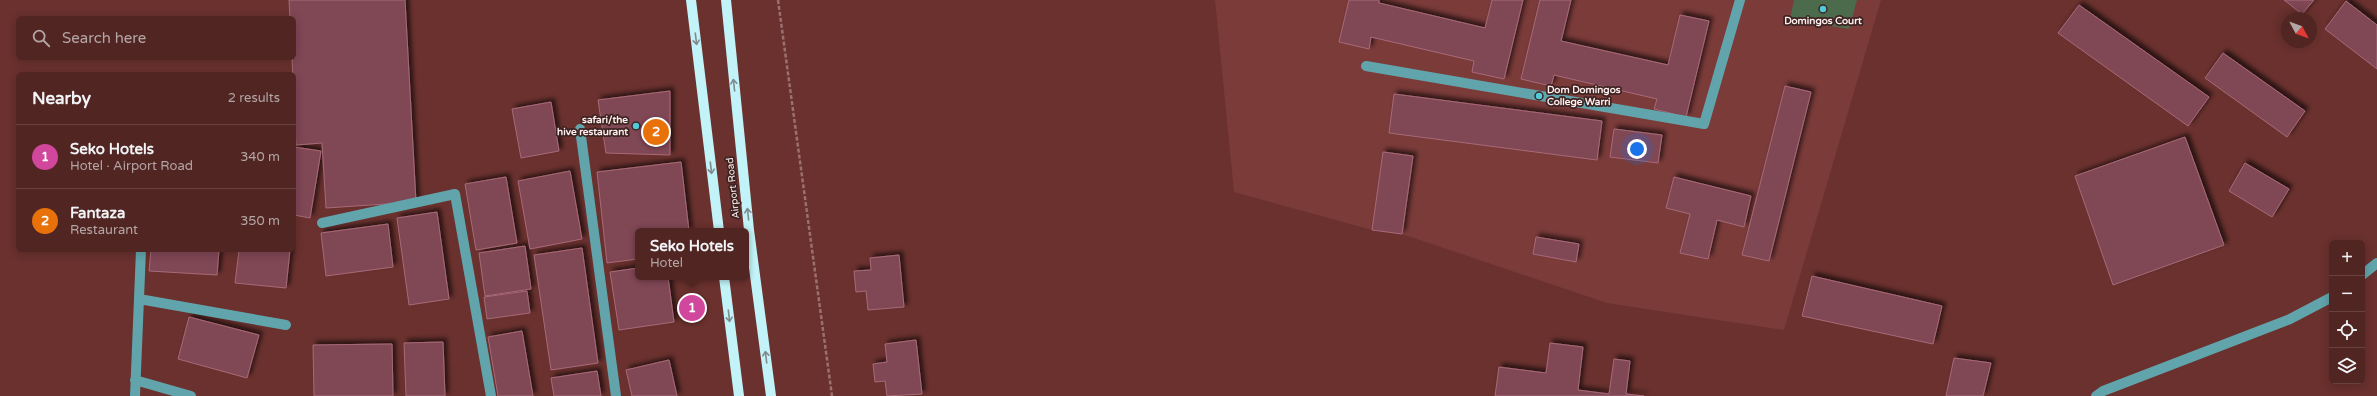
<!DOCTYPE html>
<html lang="en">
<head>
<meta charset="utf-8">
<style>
	:root { --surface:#502522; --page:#562d2a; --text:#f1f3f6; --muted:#b4a5a5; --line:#674240; --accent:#52cbd8 }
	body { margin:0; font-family:"Varela Round",sans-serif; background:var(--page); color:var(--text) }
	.controls { position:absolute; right:12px; bottom:12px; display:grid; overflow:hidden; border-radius:6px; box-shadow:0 2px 10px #0003 }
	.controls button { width:36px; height:36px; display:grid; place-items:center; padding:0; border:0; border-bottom:1px solid var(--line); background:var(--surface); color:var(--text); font:20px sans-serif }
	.compass { position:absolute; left:2281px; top:12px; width:36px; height:36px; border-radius:50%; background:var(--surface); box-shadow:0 2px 10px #0003; rotate:131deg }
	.you { position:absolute; left:1637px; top:149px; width:14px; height:14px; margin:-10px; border:3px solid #fff; border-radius:50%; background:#1a73e8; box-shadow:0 0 0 6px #1a73e833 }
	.badge { display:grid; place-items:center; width:26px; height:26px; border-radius:50%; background:var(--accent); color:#fff; font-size:13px; font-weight:700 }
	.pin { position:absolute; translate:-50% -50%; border:2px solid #fff; box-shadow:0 1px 4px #0006 }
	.popup { position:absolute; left:635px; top:228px; width:114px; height:52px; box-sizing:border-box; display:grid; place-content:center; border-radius:6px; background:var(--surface); filter:drop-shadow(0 1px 3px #0005); font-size:13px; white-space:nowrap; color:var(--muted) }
	.popup b { font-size:15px; color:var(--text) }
	.popup::after { content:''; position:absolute; left:50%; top:100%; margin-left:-8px; border:8px solid transparent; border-top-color:var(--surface) }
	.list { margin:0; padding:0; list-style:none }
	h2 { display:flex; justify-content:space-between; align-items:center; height:52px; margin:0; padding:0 16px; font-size:17px }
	h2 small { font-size:13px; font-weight:400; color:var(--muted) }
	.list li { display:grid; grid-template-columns:26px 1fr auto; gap:12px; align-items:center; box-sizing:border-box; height:64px; padding:0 16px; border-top:1px solid var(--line) }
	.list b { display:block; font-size:15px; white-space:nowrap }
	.list p { margin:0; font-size:13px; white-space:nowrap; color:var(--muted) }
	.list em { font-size:13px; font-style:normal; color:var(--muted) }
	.icon { flex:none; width:22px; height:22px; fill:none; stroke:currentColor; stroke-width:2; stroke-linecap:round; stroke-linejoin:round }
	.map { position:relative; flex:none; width:2377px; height:396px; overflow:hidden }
	.search { position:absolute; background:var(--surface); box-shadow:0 2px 10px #0003; left:16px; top:16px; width:280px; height:44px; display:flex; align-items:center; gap:10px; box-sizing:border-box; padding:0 14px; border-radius:6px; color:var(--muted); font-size:15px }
	.panel { position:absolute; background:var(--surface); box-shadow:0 2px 10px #0003; left:16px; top:72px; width:280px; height:180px; border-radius:6px }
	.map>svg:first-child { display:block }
</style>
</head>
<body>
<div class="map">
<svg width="2377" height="396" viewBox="0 0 2377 396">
	<defs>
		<filter id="shadow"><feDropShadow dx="3.5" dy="-3.5" stdDeviation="2" flood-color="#0009"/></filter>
	</defs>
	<rect width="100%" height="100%" fill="#6a312e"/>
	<path fill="#7a3b39" d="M 1215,0 L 1881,0 L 1784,330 L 1607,303 L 1402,234 L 1372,230 L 1234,192 Z"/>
	<path fill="#4b6b4c" d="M 1794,0 L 1857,0 L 1849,29 L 1790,19 Z"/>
	<path fill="#804654" stroke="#a86a78" filter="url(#shadow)" d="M 289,0 L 405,0 L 416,202 L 326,208 L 322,143 L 296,145 L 292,58 L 294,58 L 294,18 L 290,18 Z
		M 1349,0 L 1379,0 L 1379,3 L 1485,28 L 1492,0 L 1523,0 L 1504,79 L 1472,72 L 1474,61 L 1371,37 L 1369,49 L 1339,42 Z
		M 1540,0 L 1571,0 L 1561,41 L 1668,65 L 1680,15 L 1709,21 L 1686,117 L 1654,109 L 1657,99 L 1554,75 L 1551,86 L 1521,79 Z
		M 2284,0 L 2314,0 L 2302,14 Z
		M 2346,1 L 2377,25 L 2377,69 L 2325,29 Z
		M 2079,5 L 2209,97 L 2188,126 L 2058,33 Z
		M 2223,53 L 2305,111 L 2287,137 L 2205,78 Z
		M 1785,86 L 1811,92 L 1769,261 L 1742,255 Z
		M 670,91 L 670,155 L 606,153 L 598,100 Z
		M 1394,94 L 1602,121 L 1597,160 L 1389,133 Z
		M 551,102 L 559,151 L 521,158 L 512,109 Z
		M 1614,129 L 1662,135 L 1658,163 L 1610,157 Z
		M 2185,137 L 2224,245 L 2113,285 L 2075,176 Z
		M 294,147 L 321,151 L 310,218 L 294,215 Z
		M 1383,152 L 1413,156 L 1402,234 L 1372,230 Z
		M 681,162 L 689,231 L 638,231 L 638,259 L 607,263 L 597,172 Z
		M 2245,163 L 2289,189 L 2272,217 L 2229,191 Z
		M 570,171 L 582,239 L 530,249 L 518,181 Z
		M 506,177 L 517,243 L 476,250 L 465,184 Z
		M 1674,177 L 1751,196 L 1744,227 L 1717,220 L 1708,259 L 1680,253 L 1690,214 L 1666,208 Z
		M 437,212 L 449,299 L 409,305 L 397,218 Z
		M 388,224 L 393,267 L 326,276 L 321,233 Z
		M 1536,237 L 1579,244 L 1576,262 L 1533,254 Z
		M 525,246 L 531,289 L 485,296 L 479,253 Z
		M 582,248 L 598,363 L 551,370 L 534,255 Z
		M 151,250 L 219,250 L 217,275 L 149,271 Z
		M 239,250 L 290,250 L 286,288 L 235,283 Z
		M 899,255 L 904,307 L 868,310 L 866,291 L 856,292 L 854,271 L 871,270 L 870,258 Z
		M 638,268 L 638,277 L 668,277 L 674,322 L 619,330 L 610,272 Z
		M 1812,276 L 1942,306 L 1933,344 L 1802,316 Z
		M 527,291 L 530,313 L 487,319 L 484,297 Z
		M 189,317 L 259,335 L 247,378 L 178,359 Z
		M 522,331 L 533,396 L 498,396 L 488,337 Z
		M 916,340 L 922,394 L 887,396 L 885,381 L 875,382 L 873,364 L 887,362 L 885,344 Z
		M 443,342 L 445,396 L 406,396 L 404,343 Z
		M 1550,343 L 1583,347 L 1578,390 L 1609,394 L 1614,359 L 1630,361 L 1626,394 L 1644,396 L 1495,396 L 1499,367 L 1546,373 Z
		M 392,344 L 393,396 L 314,396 L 313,345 Z
		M 1954,358 L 1991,363 L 1983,396 L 1946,396 Z
		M 669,360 L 677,396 L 632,396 L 626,370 Z
		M 597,371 L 601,396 L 554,396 L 551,378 Z"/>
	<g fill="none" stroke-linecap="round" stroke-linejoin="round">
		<path stroke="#9b706e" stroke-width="2.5" stroke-dasharray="4 2" stroke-linecap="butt" d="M 778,0 L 832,396"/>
		<path stroke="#61a4ab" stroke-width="10" d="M 1366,66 L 1704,124 L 1740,0
			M 580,129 L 616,396
			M 322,223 L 455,194 L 491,396
			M 2362,275 L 2377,263
			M 139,299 L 286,325
			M 135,380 L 191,396
			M 135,396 L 141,250
			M 2096,396 L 2103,391 L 2290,319 L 2332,297"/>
		<path stroke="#c1f3f9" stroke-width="10" d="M 691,0 L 719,231
			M 726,0 L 749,230 L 771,396
			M 724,277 L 739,396"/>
	</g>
	<defs><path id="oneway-shaft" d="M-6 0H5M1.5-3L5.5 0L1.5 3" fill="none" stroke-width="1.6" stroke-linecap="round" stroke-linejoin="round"/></defs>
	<g stroke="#7f8b8d">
		<use href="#oneway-shaft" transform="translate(696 39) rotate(83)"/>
		<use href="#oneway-shaft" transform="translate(734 85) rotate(-96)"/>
		<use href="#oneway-shaft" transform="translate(711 168) rotate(83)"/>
		<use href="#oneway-shaft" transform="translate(748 214) rotate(-96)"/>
		<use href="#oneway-shaft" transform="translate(729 316) rotate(83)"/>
		<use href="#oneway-shaft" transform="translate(766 357) rotate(-97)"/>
	</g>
	<g fill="#52cbd8" stroke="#3d2321" stroke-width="1.5">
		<circle cx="1823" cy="9" r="4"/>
		<circle cx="1539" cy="96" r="4"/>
		<circle cx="636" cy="126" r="4"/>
	</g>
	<g text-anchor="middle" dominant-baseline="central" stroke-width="3.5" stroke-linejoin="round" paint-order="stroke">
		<g font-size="10" font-weight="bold" fill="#feefee" stroke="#3d2321">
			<text x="1823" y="21">Domingos Court</text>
			<text x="1547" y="90" text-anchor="start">Dom Domingos<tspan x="1547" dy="12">College Warri</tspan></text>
			<text x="628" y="120" text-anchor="end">safari/the<tspan x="628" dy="12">hive restaurant</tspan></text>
		</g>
		<g font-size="10" fill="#feefee" stroke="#3d2321">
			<text transform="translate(733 188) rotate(-96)">Airport Road</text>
		</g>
	</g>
</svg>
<div class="controls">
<button>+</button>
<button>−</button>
<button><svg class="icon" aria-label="locate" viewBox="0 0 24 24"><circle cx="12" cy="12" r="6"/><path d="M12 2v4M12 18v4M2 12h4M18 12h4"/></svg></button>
<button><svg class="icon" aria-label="layers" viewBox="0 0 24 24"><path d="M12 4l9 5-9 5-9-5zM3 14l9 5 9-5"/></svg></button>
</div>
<svg class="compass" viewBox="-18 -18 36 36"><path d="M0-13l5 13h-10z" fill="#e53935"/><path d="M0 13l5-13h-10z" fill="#b4a5a5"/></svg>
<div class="you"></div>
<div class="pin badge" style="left:692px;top:308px;background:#d1479c">1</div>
<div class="popup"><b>Seko Hotels</b>Hotel</div>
<div class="pin badge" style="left:656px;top:132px;background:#e8710a">2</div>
<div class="search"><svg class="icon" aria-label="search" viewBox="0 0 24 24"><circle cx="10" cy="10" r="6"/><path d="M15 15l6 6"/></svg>Search here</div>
<section class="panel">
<h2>Nearby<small>2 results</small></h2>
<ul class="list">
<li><span class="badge" style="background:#d1479c">1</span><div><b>Seko Hotels</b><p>Hotel · Airport Road</p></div><em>340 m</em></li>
<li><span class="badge" style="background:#e8710a">2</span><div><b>Fantaza</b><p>Restaurant</p></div><em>350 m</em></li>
</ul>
</section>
</div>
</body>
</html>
